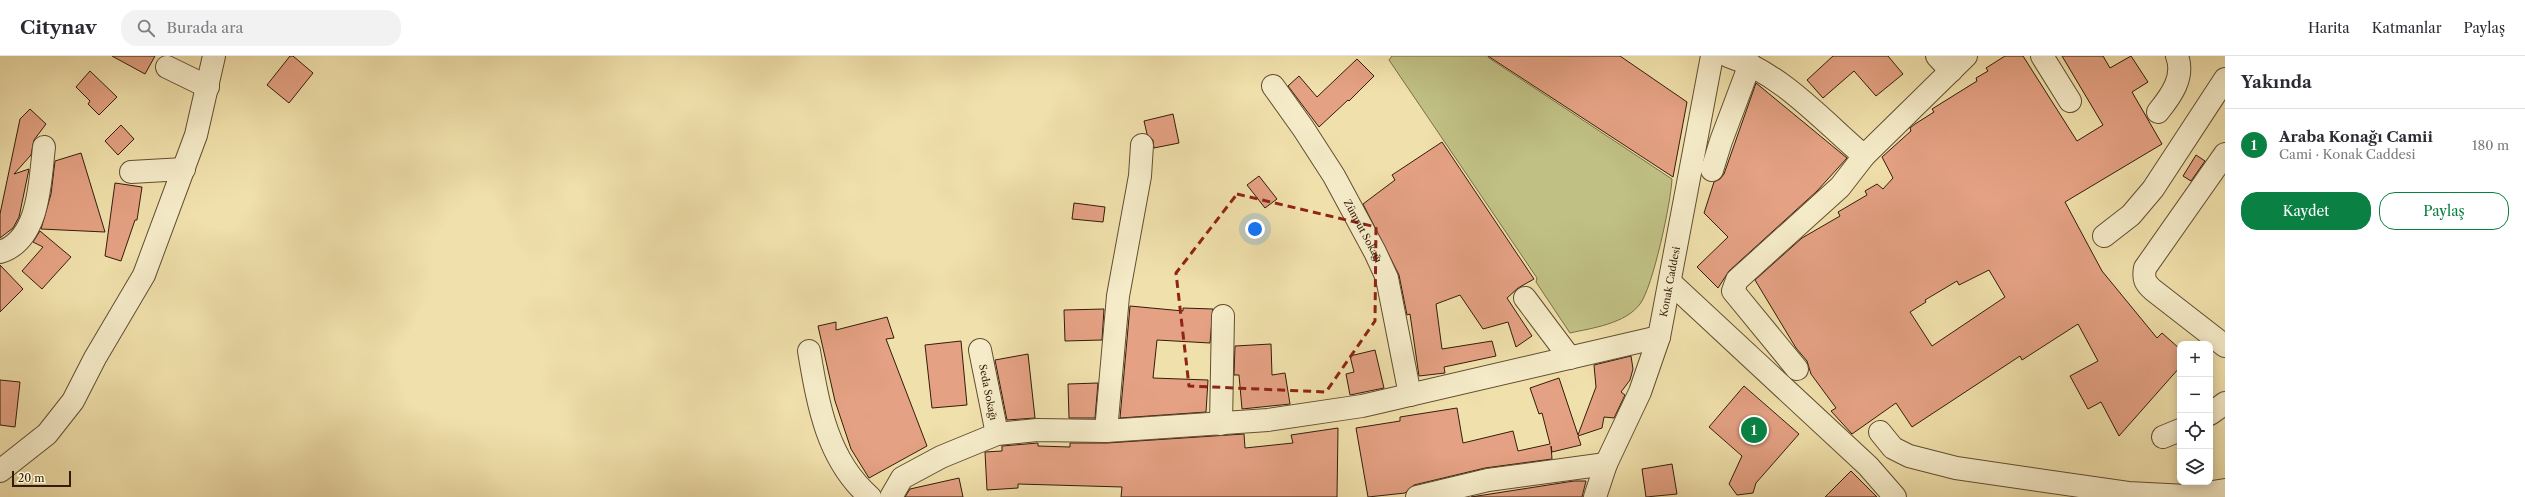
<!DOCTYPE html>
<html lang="tr">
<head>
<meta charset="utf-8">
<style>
	:root { --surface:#fff; --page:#f2f2f3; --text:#2b2b33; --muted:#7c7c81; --line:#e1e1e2; --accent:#0b8043 }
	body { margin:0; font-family:"Libre Caslon Text",serif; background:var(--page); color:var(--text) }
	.controls { position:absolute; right:12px; bottom:12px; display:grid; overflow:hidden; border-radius:8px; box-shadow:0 2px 10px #0003 }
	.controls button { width:36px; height:36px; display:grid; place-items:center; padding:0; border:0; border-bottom:1px solid var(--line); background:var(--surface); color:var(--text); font:20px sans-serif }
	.scale { position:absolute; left:12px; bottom:10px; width:59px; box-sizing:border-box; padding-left:4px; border:2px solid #331d0a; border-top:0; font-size:11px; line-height:14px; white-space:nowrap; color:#331d0a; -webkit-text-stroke:3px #f5ebc8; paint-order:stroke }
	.you { position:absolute; left:1255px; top:173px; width:14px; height:14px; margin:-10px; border:3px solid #fff; border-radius:50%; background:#1a73e8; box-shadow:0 0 0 6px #1a73e833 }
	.badge { display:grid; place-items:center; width:26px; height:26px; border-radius:50%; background:var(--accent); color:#fff; font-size:13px; font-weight:700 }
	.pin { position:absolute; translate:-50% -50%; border:2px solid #fff; box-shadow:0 1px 4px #0006 }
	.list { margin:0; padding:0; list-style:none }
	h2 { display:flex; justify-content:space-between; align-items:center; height:52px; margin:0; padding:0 16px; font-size:17px }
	h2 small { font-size:13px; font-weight:400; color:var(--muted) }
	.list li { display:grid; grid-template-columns:26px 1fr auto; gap:12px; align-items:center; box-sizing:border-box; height:72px; padding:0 16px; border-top:1px solid var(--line) }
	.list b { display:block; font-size:15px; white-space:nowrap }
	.list p { margin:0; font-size:13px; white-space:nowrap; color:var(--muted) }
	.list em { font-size:13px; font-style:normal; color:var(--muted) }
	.actions { display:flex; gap:8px; padding:12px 16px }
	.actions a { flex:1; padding:9px 0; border:1px solid var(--accent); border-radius:16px; text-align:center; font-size:14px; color:var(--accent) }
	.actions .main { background:var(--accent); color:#fff }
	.icon { flex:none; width:22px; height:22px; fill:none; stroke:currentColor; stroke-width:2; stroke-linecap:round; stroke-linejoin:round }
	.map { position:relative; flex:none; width:2225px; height:441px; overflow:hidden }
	header { display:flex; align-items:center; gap:24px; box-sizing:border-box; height:56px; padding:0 20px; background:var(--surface); border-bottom:1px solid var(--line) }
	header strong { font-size:19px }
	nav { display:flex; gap:22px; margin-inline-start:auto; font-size:14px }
	.search { width:280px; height:36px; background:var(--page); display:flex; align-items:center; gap:10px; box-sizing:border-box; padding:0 14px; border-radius:16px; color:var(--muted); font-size:15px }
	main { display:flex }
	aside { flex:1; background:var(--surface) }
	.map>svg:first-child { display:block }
</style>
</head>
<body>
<header>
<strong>Citynav</strong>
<div class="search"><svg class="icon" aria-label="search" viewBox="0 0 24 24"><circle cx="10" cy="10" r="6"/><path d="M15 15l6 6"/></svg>Burada ara</div>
<nav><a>Harita</a><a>Katmanlar</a><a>Paylaş</a></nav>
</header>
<main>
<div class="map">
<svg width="2225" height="441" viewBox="0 0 2225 441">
	<rect width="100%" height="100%" fill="#f0e0ab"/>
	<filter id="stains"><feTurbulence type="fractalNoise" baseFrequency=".005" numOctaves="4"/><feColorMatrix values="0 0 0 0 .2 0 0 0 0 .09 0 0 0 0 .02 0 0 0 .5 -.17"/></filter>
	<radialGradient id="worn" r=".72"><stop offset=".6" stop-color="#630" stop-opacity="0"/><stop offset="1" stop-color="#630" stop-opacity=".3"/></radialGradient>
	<path fill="#c0c084" stroke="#7a6e47" d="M 1392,0 L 1486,0 L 1672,123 C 1671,146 1653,231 1640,248 C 1625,268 1592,272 1570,277 L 1536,226 L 1537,222 L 1389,4 Z"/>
	<path fill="#e4a183" stroke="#331d0a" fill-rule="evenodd" d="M 112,0 L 155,0 L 145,18 Z
		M 290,0 L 293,0 L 313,17 L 289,47 L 267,29 Z
		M 1488,0 L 1620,0 L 1687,46 L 1673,121 Z
		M 1833,0 L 1888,0 L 1903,18 L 1876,40 L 1854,15 L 1823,42 L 1807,24 Z
		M 2005,0 L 2023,0 L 2077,85 L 2103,69 L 2062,0 L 2103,0 L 2110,12 L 2131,0 L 2148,26 L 2132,36 L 2162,88 L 2065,146 L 2102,215 L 2157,282 L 2162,277 L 2180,293 L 2180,311 L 2119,380 L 2101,346 L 2088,353 L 2070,320 L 2098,305 L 2078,268 L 2022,304 L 2020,300 L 1912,371 L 1896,347 L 1852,378 L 1831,355 L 1836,352 L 1811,318 L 1807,305 L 1796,292 L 1755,224 L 1802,182 L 1840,160 L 1838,156 L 1867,139 L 1865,135 L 1877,128 L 1883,133 L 1893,122 L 1882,101 L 1911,75 L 1910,72 L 1915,68 L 1934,56 L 1932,53 L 1977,25 L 1976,22 L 1988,15 L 1986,12 ZM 1989,214 L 2005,241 L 1932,290 L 1910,256 L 1926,246 L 1925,244 L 1957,225 L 1959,229 Z
		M 1357,3 L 1374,20 L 1349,45 L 1348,44 L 1319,71 L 1288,30 L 1299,20 L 1317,41 Z
		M 90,15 L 117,41 L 99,59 L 88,48 L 90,45 L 76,31 Z
		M 1756,27 L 1847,102 L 1817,135 L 1729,215 L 1718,232 L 1697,211 L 1728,181 L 1704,157 L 1714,126 L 1720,123 L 1724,118 Z
		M 30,53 L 46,68 L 34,84 L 31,99 L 14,118 L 29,113 L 19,161 L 13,172 L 0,182 L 0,158 L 20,63 Z
		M 1173,58 L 1179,87 L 1154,92 L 1153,84 L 1147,78 L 1144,65 Z
		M 121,69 L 134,83 L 118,99 L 105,85 Z
		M 1442,86 L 1534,223 L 1518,232 L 1507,242 L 1532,280 L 1516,291 L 1508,266 L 1483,273 L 1460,239 L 1436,248 L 1442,293 L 1492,285 L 1496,300 L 1444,311 L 1445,317 L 1419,320 L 1410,258 L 1407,259 L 1399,219 L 1363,148 L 1395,124 L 1392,119 Z
		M 81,97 L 105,176 L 41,173 L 51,138 L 55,105 Z
		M 2196,99 L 2205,105 L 2191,125 L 2183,120 Z
		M 1259,120 L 1277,143 L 1265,152 L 1247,129 Z
		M 115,127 L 142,131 L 137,164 L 135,164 L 121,205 L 105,200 Z
		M 1074,147 L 1105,151 L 1103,166 L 1072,163 Z
		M 40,175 L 71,201 L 42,233 L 22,215 L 43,191 L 33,186 Z
		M 0,209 L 23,233 L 0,256 Z
		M 1130,250 L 1183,255 L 1183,252 L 1213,253 L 1210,287 L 1157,284 L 1153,322 L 1208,324 L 1206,356 L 1120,362 Z
		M 1104,253 L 1102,284 L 1065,285 L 1064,254 Z
		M 887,261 L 894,282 L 886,283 L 927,390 L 869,422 L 851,393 L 835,345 L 818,270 L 836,266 L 836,274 Z
		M 961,285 L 967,349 L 932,352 L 925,289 Z
		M 1271,288 L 1272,319 L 1285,317 L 1290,348 L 1242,353 L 1239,319 L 1234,319 L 1235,290 Z
		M 1375,294 L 1384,332 L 1350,339 L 1346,318 L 1354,316 L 1350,300 Z
		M 1028,298 L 1035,362 L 1007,364 L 995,304 Z
		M 1631,300 L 1633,313 L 1630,324 L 1621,336 L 1625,339 L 1614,362 L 1604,361 L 1602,372 L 1578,380 L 1581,389 L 1552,396 L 1551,390 L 1552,403 L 1485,412 L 1414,429 L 1405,437 L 1368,441 L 1356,372 L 1400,365 L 1400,361 L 1457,352 L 1463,387 L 1513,375 L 1518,395 L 1550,388 L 1542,357 L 1539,358 L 1530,332 L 1559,322 L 1578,379 L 1596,331 L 1594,309 Z
		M 0,324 L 20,326 L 15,371 L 0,369 Z
		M 1098,327 L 1095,362 L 1069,362 L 1068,328 Z
		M 1744,330 L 1799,378 L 1756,427 L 1753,437 L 1737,439 L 1729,428 L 1742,400 L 1709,371 Z
		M 1338,372 L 1337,441 L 1121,441 L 1122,431 L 1018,428 L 1018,432 L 987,434 L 985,396 L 1002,395 L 1002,390 L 1038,387 L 1038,390 L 1070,391 L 1070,387 L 1107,387 L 1244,378 L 1245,392 L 1293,387 L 1291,379 Z
		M 1672,408 L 1677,438 L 1646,441 L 1642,413 Z
		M 1851,415 L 1877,441 L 1825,441 Z
		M 959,422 L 963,441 L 905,441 L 910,433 Z
		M 1574,425 L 1586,425 L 1582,441 L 1471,441 Z"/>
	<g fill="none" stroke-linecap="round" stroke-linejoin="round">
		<g stroke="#624e32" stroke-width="24">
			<g id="minor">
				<path d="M 1728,0 C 1781,17 1822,64 1864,100 L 1966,0"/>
				<path d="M 1937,0 L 1951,15"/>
				<path d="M 2042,0 L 2070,45"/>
				<path d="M 167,11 L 208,31"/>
				<path id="s1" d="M 1273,30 L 1303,72 L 1334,120 L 1375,196 L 1387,222 L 1410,339"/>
				<path d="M 2158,56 C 2171,40 2185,21 2177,0"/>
				<path d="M 2225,98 L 2145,212 C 2143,223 2145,227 2153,234 L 2225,290"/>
				<path d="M 1712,114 L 1721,85 L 1750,8"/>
				<path d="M 131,116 L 184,113"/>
				<path d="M 2104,180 L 2131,159 L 2153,133 L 2225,23"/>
				<path d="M 0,196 C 40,184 40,124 44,91"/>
				<path d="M 1671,227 L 1868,410 L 1895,441"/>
				<path d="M 1525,242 L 1570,302"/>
				<path id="s2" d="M 980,294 L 997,378"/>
				<path d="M 809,295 C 818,348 827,404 870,441"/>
				<path d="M 1797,313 L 1733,235 L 1737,224 L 1840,131 L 1864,100"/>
				<path d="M 2210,358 L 2225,347"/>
				<path d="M 1221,368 L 1223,260"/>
				<path d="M 1106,375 L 1118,240 L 1140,120 L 1142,89"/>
				<path d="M 1880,376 L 1893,392 L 1909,400 L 1956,412 L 2128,437 L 2187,440 L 2225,434"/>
				<path d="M 2163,381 L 2180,374"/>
				<path d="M 0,415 L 47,378 L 73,345 L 95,302 L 144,219 L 196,79 L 214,0"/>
				<path d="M 891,441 L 902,422 L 941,401 L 997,378 L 1037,374 L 1106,375 L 1268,364 L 1362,350 L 1659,281"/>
				<path d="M 1417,441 L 1488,424 L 1606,408"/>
				<path id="s3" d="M 1595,441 L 1606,408 L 1640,336 L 1659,281 L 1712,0"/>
			</g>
		</g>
		<use href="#minor" stroke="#f5ebc8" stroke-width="22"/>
	</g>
	<path fill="none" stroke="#8f2418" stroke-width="3" stroke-dasharray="8 5" stroke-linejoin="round" d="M 1237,138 L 1376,171 L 1375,265 L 1326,336 L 1189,330 L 1176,217 Z"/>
	<g text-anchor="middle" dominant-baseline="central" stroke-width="3" stroke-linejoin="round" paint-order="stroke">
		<g font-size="10" fill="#331d0a" stroke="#f5ebc8">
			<text stroke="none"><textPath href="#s1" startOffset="171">Zümrüt Sokağı</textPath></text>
			<text stroke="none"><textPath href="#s3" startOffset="229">Konak Caddesi</textPath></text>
			<text stroke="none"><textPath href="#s2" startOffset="43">Seda Sokağı</textPath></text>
		</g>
	</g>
	<rect width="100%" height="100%" filter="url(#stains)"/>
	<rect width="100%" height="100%" fill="url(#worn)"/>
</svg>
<div class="controls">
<button>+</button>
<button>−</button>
<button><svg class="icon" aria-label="locate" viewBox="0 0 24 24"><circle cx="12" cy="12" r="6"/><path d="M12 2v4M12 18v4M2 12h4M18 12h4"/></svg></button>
<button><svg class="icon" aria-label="layers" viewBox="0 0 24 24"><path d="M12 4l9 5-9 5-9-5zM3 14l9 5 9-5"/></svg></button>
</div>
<div class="scale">20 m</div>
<div class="you"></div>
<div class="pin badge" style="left:1754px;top:374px">1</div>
</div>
<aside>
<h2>Yakında<small></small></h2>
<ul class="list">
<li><span class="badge">1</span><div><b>Araba Konağı Camii</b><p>Cami · Konak Caddesi</p></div><em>180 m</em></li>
</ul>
<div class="actions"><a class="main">Kaydet</a><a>Paylaş</a></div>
</aside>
</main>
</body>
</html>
